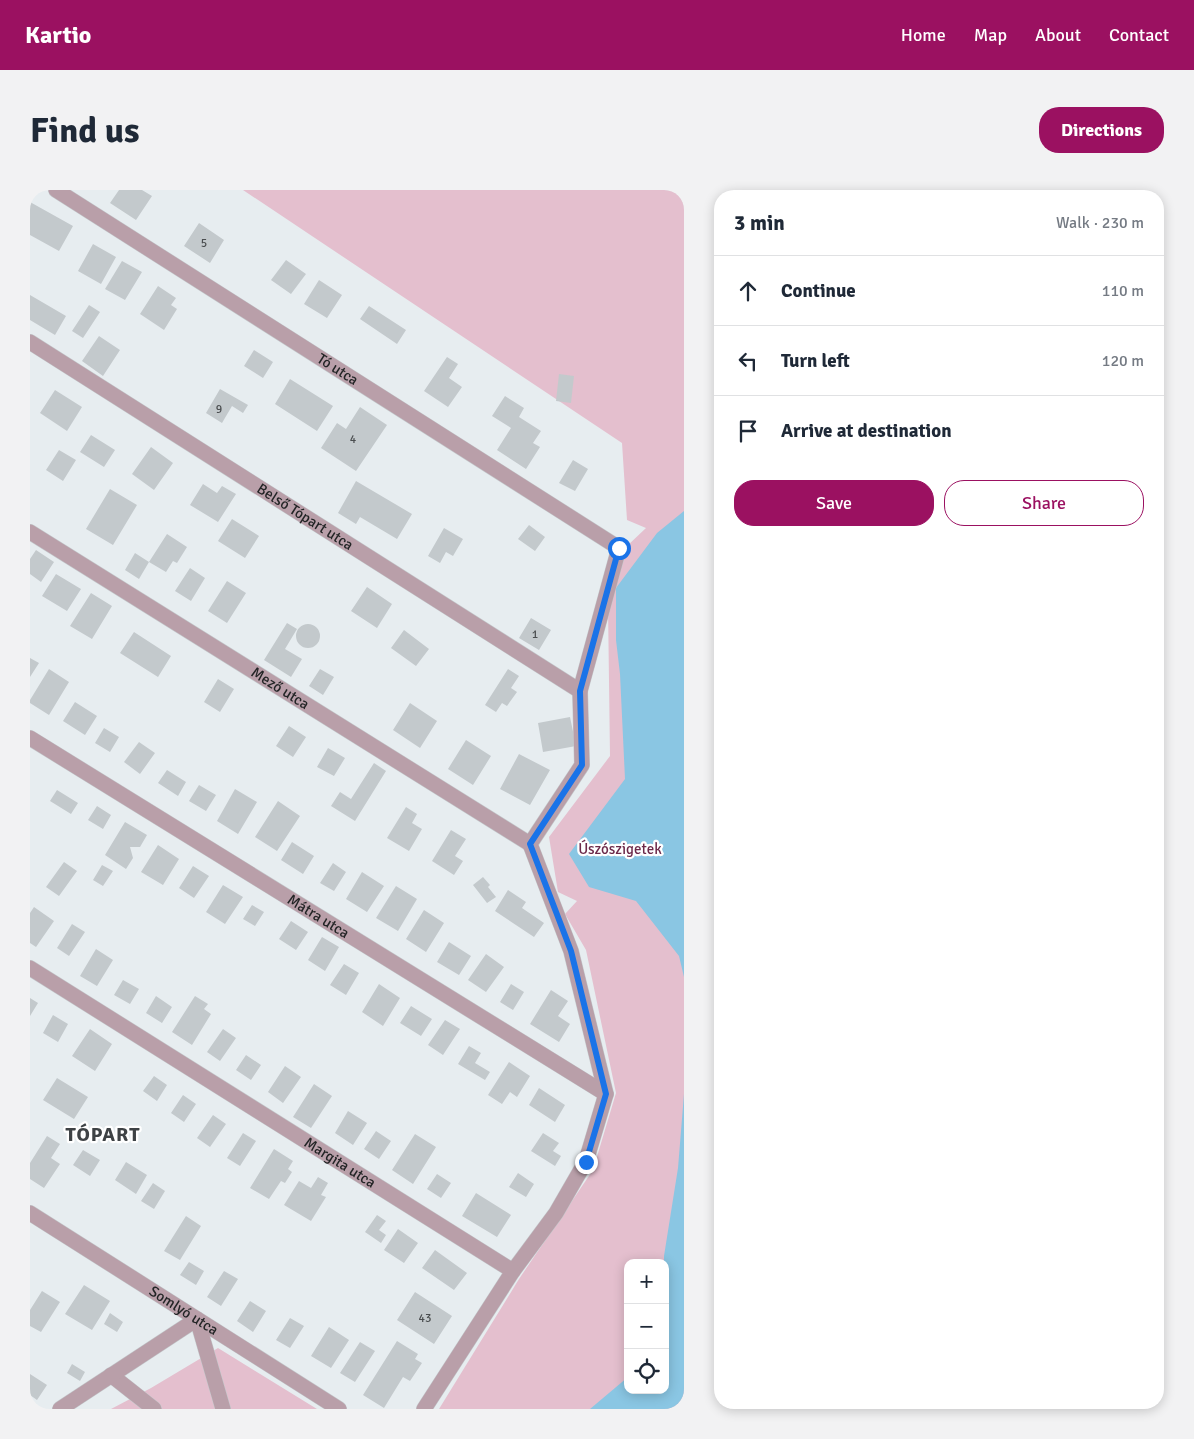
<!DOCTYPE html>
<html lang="en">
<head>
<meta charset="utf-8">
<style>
	:root { --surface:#fff; --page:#f2f2f3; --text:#1f2937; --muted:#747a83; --line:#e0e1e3; --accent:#9b1161 }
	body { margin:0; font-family:Signika,sans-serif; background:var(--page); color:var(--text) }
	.controls { position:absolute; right:15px; bottom:15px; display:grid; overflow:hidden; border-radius:10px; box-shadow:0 2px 12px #0003 }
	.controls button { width:45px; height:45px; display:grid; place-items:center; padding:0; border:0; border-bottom:1px solid var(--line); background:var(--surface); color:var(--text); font:25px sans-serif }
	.stop { position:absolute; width:15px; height:15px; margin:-11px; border:4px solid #1a73e8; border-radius:50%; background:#fff }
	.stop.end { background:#1a73e8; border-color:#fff; box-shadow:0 1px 5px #0008 }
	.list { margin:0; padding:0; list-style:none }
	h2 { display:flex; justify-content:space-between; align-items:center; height:65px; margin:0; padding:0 20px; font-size:21px }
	h2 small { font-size:16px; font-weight:400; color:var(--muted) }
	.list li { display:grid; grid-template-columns:32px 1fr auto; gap:15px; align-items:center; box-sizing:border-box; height:70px; padding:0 20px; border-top:1px solid var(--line) }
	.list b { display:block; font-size:19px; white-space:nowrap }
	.list em { font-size:16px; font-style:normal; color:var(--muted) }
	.actions { display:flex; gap:10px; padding:15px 20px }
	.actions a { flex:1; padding:11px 0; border:1px solid var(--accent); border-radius:20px; text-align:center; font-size:18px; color:var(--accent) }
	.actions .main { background:var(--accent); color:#fff }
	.icon { flex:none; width:28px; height:28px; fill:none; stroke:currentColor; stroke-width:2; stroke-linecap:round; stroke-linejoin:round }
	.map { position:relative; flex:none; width:654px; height:1219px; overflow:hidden; border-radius:20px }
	header { display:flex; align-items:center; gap:30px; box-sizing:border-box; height:70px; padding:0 25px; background:var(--accent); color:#fff }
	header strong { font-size:24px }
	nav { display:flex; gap:28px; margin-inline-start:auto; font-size:18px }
	.intro { display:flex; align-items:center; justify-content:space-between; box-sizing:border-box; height:120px; padding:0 30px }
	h1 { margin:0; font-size:35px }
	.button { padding:12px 22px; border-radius:20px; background:var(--accent); color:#fff; font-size:18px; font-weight:700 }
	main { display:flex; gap:30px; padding:0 30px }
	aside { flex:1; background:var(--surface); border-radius:20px; box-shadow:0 2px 12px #0003 }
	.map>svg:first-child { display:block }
</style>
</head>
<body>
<header>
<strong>Kartio</strong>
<nav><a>Home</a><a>Map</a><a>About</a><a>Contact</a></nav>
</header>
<div class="intro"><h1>Find us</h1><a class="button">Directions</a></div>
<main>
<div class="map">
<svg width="654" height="1219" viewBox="0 0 654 1219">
	<rect width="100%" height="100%" fill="#e7edf0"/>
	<path fill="#e4bfce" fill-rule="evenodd" d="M 213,0 L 654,0 L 654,1219 L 409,1219 L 489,1089 L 563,980 L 586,903 L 556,760 L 535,724 L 547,711 L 528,702 L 519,647 L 580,566 L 578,416 L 596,357 L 616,338 L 597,330 L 592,253 ZM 598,1073 L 635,1073 L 635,1200 L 598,1200 Z
		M 188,1158 L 287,1219 L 81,1219 L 121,1198 Z"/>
	<path fill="#8ac6e3" d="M 654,321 L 654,787 L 649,766 L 606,711 L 559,697 L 539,664 L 595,589 L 590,484 L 586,450 L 586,398 L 627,343 Z
		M 654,904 L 654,1219 L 560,1219 L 598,1187 L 598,1200 L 635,1200 L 634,1066 L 648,978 Z"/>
	<path fill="#c3c9cc" d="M 89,0 L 112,0 L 122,6 L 106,30 L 80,13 Z
		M 0,12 L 43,36 L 29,61 L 0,45 Z
		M 169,33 L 194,50 L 180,73 L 154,56 Z
		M 63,54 L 86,67 L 71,94 L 48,81 Z
		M 256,70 L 276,84 L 261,104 L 241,90 Z
		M 92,71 L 112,82 L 95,110 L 75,99 Z
		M 289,90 L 312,105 L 297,128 L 274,114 Z
		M 128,96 L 146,108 L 141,115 L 147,119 L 134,140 L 110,124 Z
		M 0,105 L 36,126 L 25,145 L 0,130 Z
		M 59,115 L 70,122 L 53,148 L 42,141 Z
		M 339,116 L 376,140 L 367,154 L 330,129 Z
		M 69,146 L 90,160 L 73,186 L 52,171 Z
		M 224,160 L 243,172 L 233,188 L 214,176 Z
		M 417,167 L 428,174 L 419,188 L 432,197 L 418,217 L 394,201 Z
		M 529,184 L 544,186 L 541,213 L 526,211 Z
		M 260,189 L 303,216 L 287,241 L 245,214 Z
		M 190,199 L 218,215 L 213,223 L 202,216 L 192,233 L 176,223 Z
		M 25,200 L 52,217 L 37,241 L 10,223 Z
		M 475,206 L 494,218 L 489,227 L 511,241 L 503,253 L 510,257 L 496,279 L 467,260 L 481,238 L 462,226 Z
		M 330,217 L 357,235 L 326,281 L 291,258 L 307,233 L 316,239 Z
		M 61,245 L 85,260 L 74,277 L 50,262 Z
		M 121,257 L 143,273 L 124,300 L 102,284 Z
		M 29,260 L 46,270 L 33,291 L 16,280 Z
		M 543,270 L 558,279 L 545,301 L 529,293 Z
		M 326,291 L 382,324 L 367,349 L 330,327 L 326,334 L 308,323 Z
		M 173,294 L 187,303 L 192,296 L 206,304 L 188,332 L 160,315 Z
		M 80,299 L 107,315 L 83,355 L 56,339 Z
		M 202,329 L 229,346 L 215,368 L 188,351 Z
		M 499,335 L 515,347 L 505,361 L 488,349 Z
		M 414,338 L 433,349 L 423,366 L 416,362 L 410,373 L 398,366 Z
		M 137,344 L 157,357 L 147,373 L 143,371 L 136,382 L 119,372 Z
		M 6,360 L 24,372 L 11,392 L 0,384 L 0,369 Z
		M 105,363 L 119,372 L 109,389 L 95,380 Z
		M 160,378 L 175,388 L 161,411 L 145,401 Z
		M 26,384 L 51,399 L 37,421 L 12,406 Z
		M 197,391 L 216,403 L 197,433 L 178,421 Z
		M 337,397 L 362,414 L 347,438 L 321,421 Z
		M 61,403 L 82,416 L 62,449 L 40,436 Z
		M 501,428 L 521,440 L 509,460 L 489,448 Z
		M 257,433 L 267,439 L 255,459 L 272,469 L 261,487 L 234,470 Z
		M266 446a12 12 0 1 1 24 0a12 12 0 1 1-24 0Z
		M 374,440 L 399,459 L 386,476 L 361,458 Z
		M 104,442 L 141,466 L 128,487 L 90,463 Z
		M 0,468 L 9,473 L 0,487 Z
		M 19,479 L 39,492 L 19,525 L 0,513 L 0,510 Z
		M 290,479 L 304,487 L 293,505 L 279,496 Z
		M 478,479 L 489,486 L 481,498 L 487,502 L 477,516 L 472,513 L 466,522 L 455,515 Z
		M 188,489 L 204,499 L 190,522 L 174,512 Z
		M 45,512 L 67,526 L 55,545 L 33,531 Z
		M 380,513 L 407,531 L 390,558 L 363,540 Z
		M 540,527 L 546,556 L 513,562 L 508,533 Z
		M 259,536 L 276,547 L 263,567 L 246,556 Z
		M 74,538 L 89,547 L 80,562 L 65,553 Z
		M 436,550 L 461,566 L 443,595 L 418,579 Z
		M 109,552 L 125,563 L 110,584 L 94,572 Z
		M 298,558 L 315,568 L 304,586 L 287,577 Z
		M 489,564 L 520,580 L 500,615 L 470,599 Z
		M 344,573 L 356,581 L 325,631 L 301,616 L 310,602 L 321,609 Z
		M 137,580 L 156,592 L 148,606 L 128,593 Z
		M 169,595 L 186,605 L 176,621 L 159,611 Z
		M 205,599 L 227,612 L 208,644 L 187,631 Z
		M 27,600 L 48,613 L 41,624 L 20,611 Z
		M 248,611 L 270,626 L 247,661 L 225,647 Z
		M 67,616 L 81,625 L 73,639 L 58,630 Z
		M 376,617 L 387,624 L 382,633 L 392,639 L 379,661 L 357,648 Z
		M 95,632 L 117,645 L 110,657 L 100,657 L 103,668 L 96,679 L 75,665 Z
		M 421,640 L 436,649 L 425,666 L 433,671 L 424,685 L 402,671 Z
		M 262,652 L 284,666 L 273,684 L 251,670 Z
		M 128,655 L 149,669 L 133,695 L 111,682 Z
		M 34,672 L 47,681 L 29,706 L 16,697 Z
		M 303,673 L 316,682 L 304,701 L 290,693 Z
		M 72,675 L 83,681 L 73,696 L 63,690 Z
		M 163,676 L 179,686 L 164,708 L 149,698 Z
		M 332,682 L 354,696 L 337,722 L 316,709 Z
		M 453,687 L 460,695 L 458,697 L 466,707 L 457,713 L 443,695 Z
		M 193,695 L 213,707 L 195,734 L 176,722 Z
		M 366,696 L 387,709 L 368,741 L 346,728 Z
		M 478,700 L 496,712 L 492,718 L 514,733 L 504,747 L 465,721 Z
		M 222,715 L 234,722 L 225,736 L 213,729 Z
		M 4,717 L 24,731 L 6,757 L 0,753 L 0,723 Z
		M 394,720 L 414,733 L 396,762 L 376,749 Z
		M 261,731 L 278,742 L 266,760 L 249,749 Z
		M 42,734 L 55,742 L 39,766 L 27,758 Z
		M 292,747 L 309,757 L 295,781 L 278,770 Z
		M 419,752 L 441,766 L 429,785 L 407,772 Z
		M 66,759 L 83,770 L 67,796 L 50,786 Z
		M 456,764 L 474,777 L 456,802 L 438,790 Z
		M 314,774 L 329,783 L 316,805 L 300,795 Z
		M 93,790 L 109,799 L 100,814 L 84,805 Z
		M 349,794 L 370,808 L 353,836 L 332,822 Z
		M 481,794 L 494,802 L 483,820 L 470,812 Z
		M 521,800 L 538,811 L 528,826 L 540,834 L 529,852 L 500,834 Z
		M 126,806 L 142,817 L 132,833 L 116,823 Z
		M 165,806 L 178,814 L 174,819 L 181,824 L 162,855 L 142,842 Z
		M 0,808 L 8,813 L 0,826 Z
		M 381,816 L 402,829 L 391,846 L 370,833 Z
		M 23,825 L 38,834 L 28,852 L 13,843 Z
		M 415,830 L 430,839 L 413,865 L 398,855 Z
		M 60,839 L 82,854 L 65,881 L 42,866 Z
		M 193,839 L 206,848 L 190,871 L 177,862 Z
		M 439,856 L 451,863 L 445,873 L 460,882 L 455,890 L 428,874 Z
		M 216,865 L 231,875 L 221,890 L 206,880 Z
		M 479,872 L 500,886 L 487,907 L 480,902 L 472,914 L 458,905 Z
		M 255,876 L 271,887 L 253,913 L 238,902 Z
		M 124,886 L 137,895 L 127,911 L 113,901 Z
		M 27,888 L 58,907 L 44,929 L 13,910 Z
		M 284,894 L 302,906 L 281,938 L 263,927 Z
		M 509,898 L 535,915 L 525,932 L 499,915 Z
		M 153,905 L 166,914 L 154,932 L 141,923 Z
		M 318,921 L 337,933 L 323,955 L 305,943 Z
		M 183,925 L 196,934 L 180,957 L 167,948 Z
		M 346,941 L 361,951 L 349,969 L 334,959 Z
		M 213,943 L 226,951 L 210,976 L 197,968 Z
		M 513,943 L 529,953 L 523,961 L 531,966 L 525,976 L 501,961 Z
		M 385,944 L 406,957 L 383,994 L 362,980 Z
		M 17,946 L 30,954 L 21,968 L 30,974 L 14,998 L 0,989 L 0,973 Z
		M 244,959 L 263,971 L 258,979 L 262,982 L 255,993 L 251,991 L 239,1009 L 220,998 Z
		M 53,960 L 70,970 L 60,986 L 43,975 Z
		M 96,972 L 117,985 L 106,1004 L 85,990 Z
		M 488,983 L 504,994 L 496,1007 L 479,997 Z
		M 407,984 L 421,993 L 411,1008 L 397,999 Z
		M 288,987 L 298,993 L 291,1005 L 296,1007 L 281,1031 L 254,1015 L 269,991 L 281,998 Z
		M 123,993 L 135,1001 L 124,1019 L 111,1011 Z
		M 446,1003 L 481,1025 L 467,1047 L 432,1026 Z
		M 347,1025 L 356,1031 L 349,1040 L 356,1045 L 351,1053 L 335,1042 Z
		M 156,1026 L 171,1036 L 150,1070 L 134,1061 Z
		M 368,1039 L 388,1053 L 374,1073 L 354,1060 Z
		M 405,1060 L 437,1083 L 424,1100 L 392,1078 Z
		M 159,1072 L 174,1081 L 166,1095 L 150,1085 Z
		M 194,1081 L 208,1089 L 191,1116 L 177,1107 Z
		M 54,1095 L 80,1111 L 62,1140 L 35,1124 Z
		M 12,1101 L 30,1112 L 11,1142 L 0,1136 L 0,1120 Z
		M 385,1102 L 422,1126 L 404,1154 L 367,1130 Z
		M 220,1111 L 236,1121 L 223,1142 L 207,1131 Z
		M 80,1123 L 93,1132 L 87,1142 L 74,1134 Z
		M 260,1128 L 274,1136 L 260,1158 L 246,1150 Z
		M 299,1137 L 319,1150 L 301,1178 L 281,1166 Z
		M 367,1151 L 388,1164 L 385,1169 L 392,1173 L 380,1191 L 373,1187 L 354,1218 L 333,1205 Z
		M 330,1152 L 345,1161 L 325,1192 L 310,1183 Z
		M 42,1174 L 55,1182 L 50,1191 L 37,1183 Z
		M 0,1184 L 17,1195 L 7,1210 L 0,1205 Z"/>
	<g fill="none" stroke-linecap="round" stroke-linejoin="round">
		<g stroke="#c4c9cc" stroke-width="16">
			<g id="minor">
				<path id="s1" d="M 26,0 L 589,358 L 550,501 L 552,575 L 500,654 L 541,761 L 576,904 L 556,971 L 526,1023 L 483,1081 L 394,1219"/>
				<path id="s2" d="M 0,152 L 550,501"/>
				<path id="s3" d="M 0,342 L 500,654"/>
				<path id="s4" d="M 0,548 L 576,904"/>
				<path id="s5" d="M 0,778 L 483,1081"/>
				<path id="s6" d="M 0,1023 L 309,1219"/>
				<path d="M 81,1185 L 124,1219"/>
				<path d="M 30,1219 L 167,1129 L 193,1219"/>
			</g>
		</g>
		<use href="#minor" stroke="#b99fa9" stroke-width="15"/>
	</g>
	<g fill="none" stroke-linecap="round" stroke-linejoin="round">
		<path stroke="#1a73e8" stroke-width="6" d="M 556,972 L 576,904 L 541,761 L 500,654 L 552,575 L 550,501 L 589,358"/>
	</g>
	<g text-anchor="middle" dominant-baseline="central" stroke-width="4.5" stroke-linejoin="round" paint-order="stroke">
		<g font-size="12" fill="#4b4e50">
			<text x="174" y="53">5</text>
			<text x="189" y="219">9</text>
			<text x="323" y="249">4</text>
			<text x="505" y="444">1</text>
			<text x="395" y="1128">43</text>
		</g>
		<g font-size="15" fill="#232526" stroke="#fff">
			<text stroke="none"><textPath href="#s1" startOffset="334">Tó utca</textPath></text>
			<text stroke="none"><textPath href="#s2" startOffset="326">Belső Tópart utca</textPath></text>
			<text stroke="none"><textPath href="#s3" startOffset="295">Mező utca</textPath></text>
			<text stroke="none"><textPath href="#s4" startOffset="339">Mátra utca</textPath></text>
			<text stroke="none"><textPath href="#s5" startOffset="366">Margita utca</textPath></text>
			<text stroke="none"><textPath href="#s6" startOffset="182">Somlyó utca</textPath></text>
		</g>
		<g font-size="15" fill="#6c294a" stroke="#fff">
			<text x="590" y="659">Úszószigetek</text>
		</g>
		<g font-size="20" font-weight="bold" letter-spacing="1" fill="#3e4245" stroke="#fff">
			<text x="73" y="944">TÓPART</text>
		</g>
	</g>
</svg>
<div class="controls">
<button>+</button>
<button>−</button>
<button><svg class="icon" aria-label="locate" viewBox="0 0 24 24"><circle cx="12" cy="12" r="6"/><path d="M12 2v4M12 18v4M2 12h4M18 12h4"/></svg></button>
</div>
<div class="stop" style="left:589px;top:358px"></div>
<div class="stop end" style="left:556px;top:972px"></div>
</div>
<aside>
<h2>3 min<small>Walk · 230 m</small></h2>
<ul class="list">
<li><svg class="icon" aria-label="ahead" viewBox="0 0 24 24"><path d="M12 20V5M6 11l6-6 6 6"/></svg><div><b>Continue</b></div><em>110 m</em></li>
<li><svg class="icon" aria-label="left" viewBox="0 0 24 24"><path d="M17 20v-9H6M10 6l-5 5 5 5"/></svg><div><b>Turn left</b></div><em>120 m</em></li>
<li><svg class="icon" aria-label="arrive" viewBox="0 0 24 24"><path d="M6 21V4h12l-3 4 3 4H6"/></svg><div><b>Arrive at destination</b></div></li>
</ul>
<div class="actions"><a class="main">Save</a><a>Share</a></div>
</aside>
</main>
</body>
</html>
